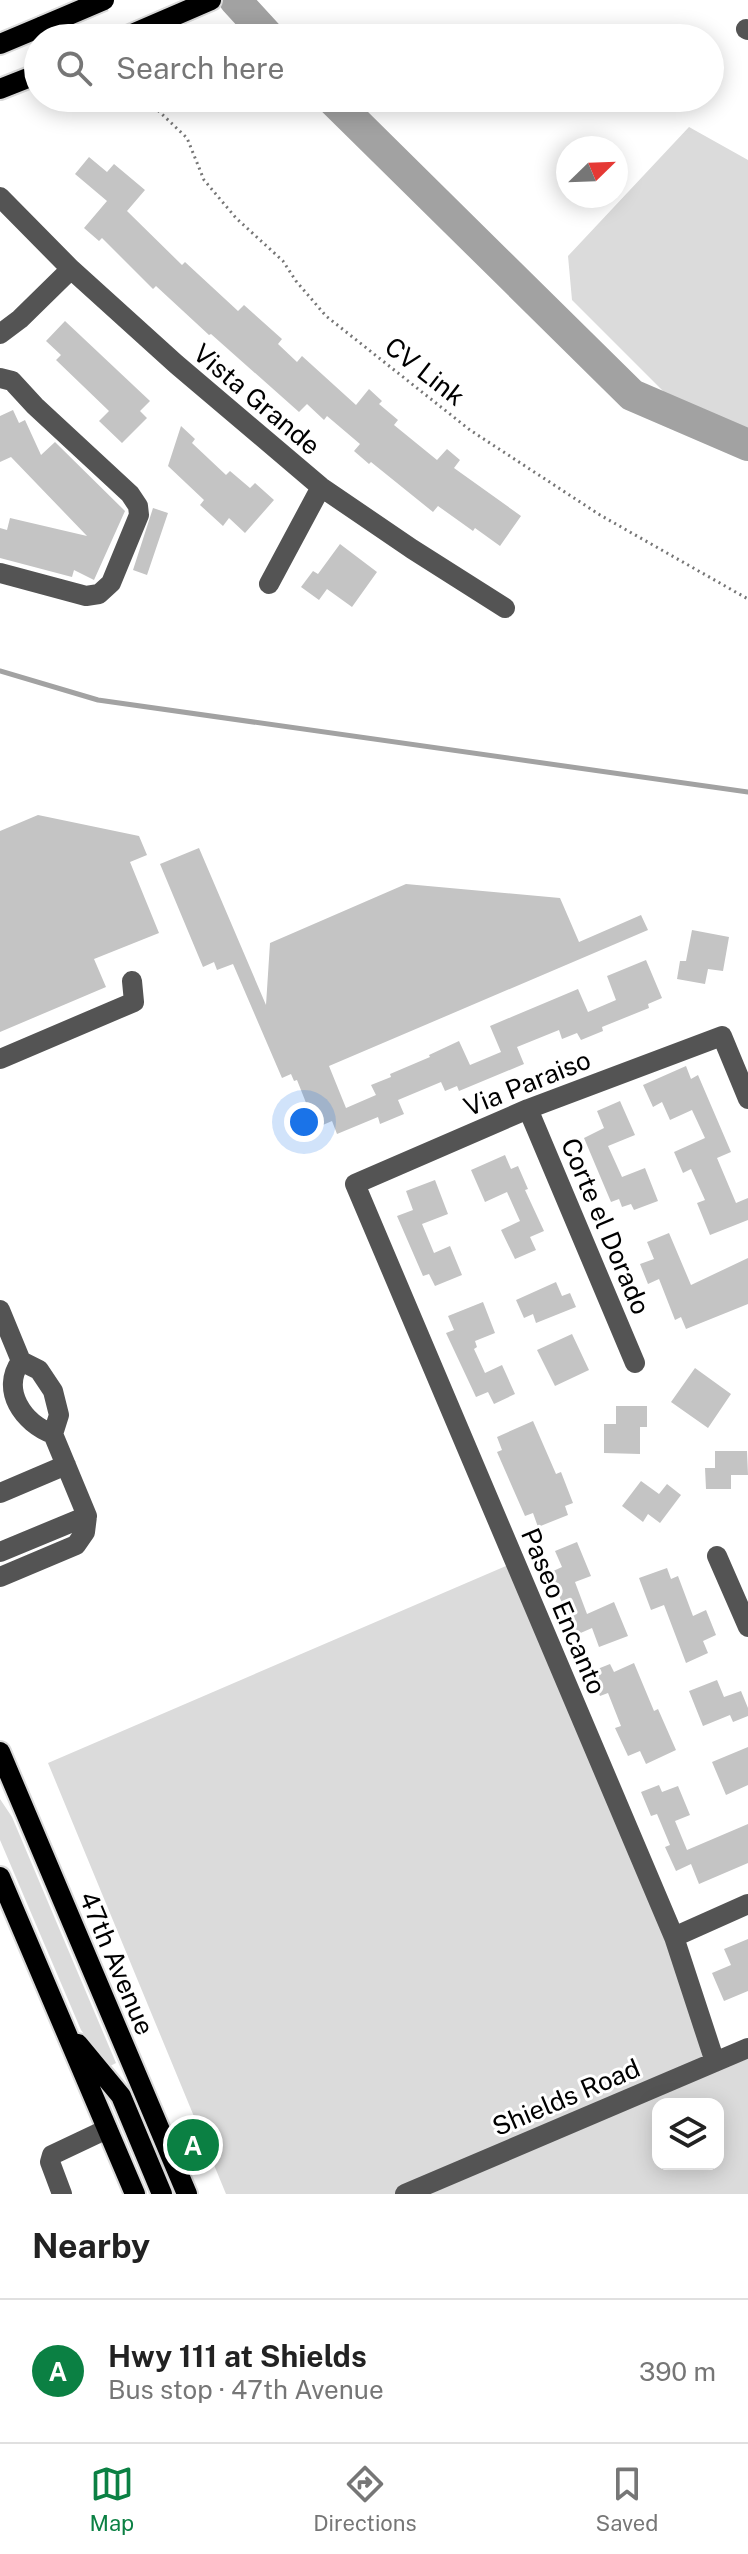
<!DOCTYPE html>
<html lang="en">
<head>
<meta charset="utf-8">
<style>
	:root { --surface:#fff; --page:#f6f6f6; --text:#222; --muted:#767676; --line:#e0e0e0; --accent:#0b8043 }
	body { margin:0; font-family:"Public Sans",sans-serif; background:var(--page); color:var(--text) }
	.controls { position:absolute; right:24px; bottom:24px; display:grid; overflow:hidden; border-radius:16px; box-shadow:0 4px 20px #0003 }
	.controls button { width:72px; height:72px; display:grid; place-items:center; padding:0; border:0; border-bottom:2px solid var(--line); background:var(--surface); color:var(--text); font:40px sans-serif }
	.compass { position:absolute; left:556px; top:136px; width:72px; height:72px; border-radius:50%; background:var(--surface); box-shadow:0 4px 20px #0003; rotate:67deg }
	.you { position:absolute; left:304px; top:1122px; width:28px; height:28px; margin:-20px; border:6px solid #fff; border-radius:50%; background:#1a73e8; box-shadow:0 0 0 12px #1a73e833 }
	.badge { display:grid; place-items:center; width:52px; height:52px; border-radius:50%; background:var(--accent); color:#fff; font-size:26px; font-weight:700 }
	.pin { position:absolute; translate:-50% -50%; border:4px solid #fff; box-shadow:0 2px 8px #0006 }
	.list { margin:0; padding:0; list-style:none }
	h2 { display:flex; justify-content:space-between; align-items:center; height:104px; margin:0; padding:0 32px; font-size:34px }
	h2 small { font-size:26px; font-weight:400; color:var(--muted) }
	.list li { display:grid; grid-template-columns:52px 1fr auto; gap:24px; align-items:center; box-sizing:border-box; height:144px; padding:0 32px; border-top:2px solid var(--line) }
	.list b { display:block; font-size:30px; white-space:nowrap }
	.list p { margin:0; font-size:26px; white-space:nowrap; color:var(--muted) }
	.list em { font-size:26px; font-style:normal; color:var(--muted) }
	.icon { flex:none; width:44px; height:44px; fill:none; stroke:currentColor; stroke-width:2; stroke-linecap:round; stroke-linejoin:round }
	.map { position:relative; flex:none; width:748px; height:2194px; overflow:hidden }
	.search { position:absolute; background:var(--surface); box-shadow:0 4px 20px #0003; left:24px; right:24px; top:24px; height:88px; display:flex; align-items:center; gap:20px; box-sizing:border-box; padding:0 28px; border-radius:44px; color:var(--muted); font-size:30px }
	.sheet { height:248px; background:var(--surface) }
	nav { display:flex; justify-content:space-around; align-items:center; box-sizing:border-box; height:112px; border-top:2px solid var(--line); background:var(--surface); font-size:22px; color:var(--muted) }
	nav a { display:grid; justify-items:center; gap:4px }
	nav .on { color:var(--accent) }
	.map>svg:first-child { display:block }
</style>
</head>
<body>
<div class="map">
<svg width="748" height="2194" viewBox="0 0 748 2194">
	<rect width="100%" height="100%" fill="#fff"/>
	<path fill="#dbdbdb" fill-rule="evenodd" d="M 689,127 L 748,160 L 748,448 L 686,414 L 572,300 L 568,256 Z
		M 515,1562 L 715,2061 L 748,2048 L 748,2194 L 226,2194 L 48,1763 ZM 658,2104 L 718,2104 L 718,2164 L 658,2164 Z
		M 0,1799 L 12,1817 L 116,2063 L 108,2067 L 81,2030 L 0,1840 Z"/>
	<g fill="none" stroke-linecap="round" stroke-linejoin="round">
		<path stroke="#a2a2a2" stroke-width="5" d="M 0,671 L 98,700 L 748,792"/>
		<path stroke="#a2a2a2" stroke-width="32" d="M 235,0 L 270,38
			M 331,98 L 632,395 L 748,445"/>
	</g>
	<path fill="#c4c4c4" d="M 89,157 L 107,172 L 114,164 L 145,190 L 127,211 L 182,265 L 185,262 L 238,311 L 244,305 L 282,339 L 278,344 L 297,362 L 302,356 L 356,405 L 369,389 L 382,401 L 379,404 L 398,420 L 394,425 L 437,460 L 447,449 L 460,460 L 454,468 L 521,516 L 500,546 L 475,528 L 473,531 L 438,506 L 433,512 L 371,462 L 369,464 L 354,451 L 360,444 L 327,416 L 324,420 L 307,404 L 299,412 L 211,334 L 209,335 L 156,286 L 153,289 L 102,238 L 99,241 L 84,228 L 107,201 L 75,174 Z
		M 65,321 L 150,401 L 140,411 L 147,418 L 122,443 L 99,421 L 109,411 L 56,360 L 61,355 L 46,341 Z
		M 13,410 L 19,423 L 25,420 L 41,455 L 55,442 L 125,511 L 94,580 L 74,570 L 72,577 L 0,558 L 0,528 L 7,530 L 10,518 L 87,536 L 11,457 L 0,462 L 0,416 Z
		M 181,426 L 195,439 L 192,443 L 226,475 L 230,471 L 250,488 L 255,483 L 274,500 L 245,533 L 229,518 L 223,526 L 200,505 L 204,500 L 168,466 Z
		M 153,508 L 168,513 L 147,575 L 133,570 Z
		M 340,544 L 377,572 L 352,607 L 327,589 L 319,600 L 301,587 L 313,571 L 318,574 Z
		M 38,815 L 139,836 L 147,855 L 130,862 L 159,933 L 94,959 L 106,987 L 0,1032 L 0,831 Z
		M 199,848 L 266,1005 L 270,943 L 406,884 L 560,898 L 579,942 L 641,915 L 648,930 L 329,1066 L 346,1108 L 376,1095 L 371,1085 L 391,1077 L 390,1074 L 430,1057 L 429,1055 L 459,1041 L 470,1065 L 501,1052 L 490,1026 L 578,989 L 588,1012 L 616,1000 L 607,976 L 646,960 L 662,998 L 648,1004 L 649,1008 L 602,1027 L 603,1031 L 581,1040 L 577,1033 L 562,1039 L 559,1030 L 517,1047 L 524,1064 L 459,1091 L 457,1086 L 445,1091 L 441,1082 L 398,1100 L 404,1114 L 380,1124 L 378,1117 L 337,1134 L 332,1121 L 316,1128 L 297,1080 L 294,1081 L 291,1074 L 282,1078 L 233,964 L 217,970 L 214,962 L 203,967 L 160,864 Z
		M 692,930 L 729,937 L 723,971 L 708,969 L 705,984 L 677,979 L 680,961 L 686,961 Z
		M 686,1066 L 691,1079 L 698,1075 L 731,1152 L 717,1158 L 736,1203 L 748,1198 L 748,1220 L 710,1235 L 697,1203 L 705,1200 L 691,1169 L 683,1173 L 674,1152 L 705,1138 L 692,1110 L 670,1120 L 662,1102 L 653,1107 L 643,1085 Z
		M 620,1101 L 635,1135 L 608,1146 L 622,1177 L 645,1168 L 658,1201 L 634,1210 L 631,1204 L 622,1207 L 619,1199 L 611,1202 L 584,1138 L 604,1128 L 597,1111 Z
		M 505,1155 L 511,1169 L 518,1166 L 528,1189 L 525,1190 L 544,1231 L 530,1237 L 536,1250 L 515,1259 L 501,1230 L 520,1221 L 507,1192 L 485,1202 L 471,1170 Z
		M 435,1180 L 448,1214 L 422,1224 L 434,1253 L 450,1246 L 462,1275 L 435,1286 L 429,1274 L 423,1276 L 397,1216 L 413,1210 L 406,1191 Z
		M 669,1233 L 691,1285 L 748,1258 L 748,1304 L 686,1329 L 681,1317 L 675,1320 L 659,1279 L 648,1284 L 640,1264 L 654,1259 L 647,1242 Z
		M 556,1282 L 562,1296 L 570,1293 L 576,1307 L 536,1323 L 533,1314 L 524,1318 L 516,1300 Z
		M 483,1302 L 495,1333 L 475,1341 L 477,1347 L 474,1349 L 485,1373 L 502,1365 L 515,1394 L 494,1404 L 488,1392 L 476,1397 L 446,1333 L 454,1330 L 448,1316 Z
		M 572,1334 L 589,1370 L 555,1386 L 537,1350 Z
		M 695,1368 L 731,1394 L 708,1428 L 671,1402 Z
		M 616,1406 L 647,1406 L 647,1427 L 640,1427 L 640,1454 L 604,1453 L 604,1424 L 616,1424 Z
		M 533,1421 L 556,1474 L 561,1472 L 573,1503 L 565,1506 L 568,1515 L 538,1527 L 533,1513 L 525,1516 L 497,1452 L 502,1450 L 497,1437 Z
		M 715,1451 L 747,1451 L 748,1475 L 731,1475 L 731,1489 L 706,1489 L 705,1468 L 715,1468 Z
		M 641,1481 L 659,1494 L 667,1484 L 681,1495 L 660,1523 L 648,1514 L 643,1522 L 622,1506 Z
		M 577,1542 L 591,1576 L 575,1582 L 587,1614 L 614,1602 L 628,1636 L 599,1647 L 592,1628 L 576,1635 L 549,1573 L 562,1567 L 555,1551 Z
		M 667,1568 L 671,1579 L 678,1576 L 693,1616 L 706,1610 L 716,1635 L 703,1641 L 708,1653 L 686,1663 L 664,1605 L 651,1610 L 639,1578 Z
		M 634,1663 L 654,1711 L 658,1709 L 676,1750 L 646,1764 L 640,1751 L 628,1756 L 615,1728 L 621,1726 L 608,1693 L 600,1696 L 590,1672 L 610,1664 L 614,1672 Z
		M 717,1680 L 724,1697 L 741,1691 L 748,1708 L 748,1716 L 733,1722 L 730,1715 L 703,1726 L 689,1691 Z
		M 748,1747 L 748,1785 L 726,1795 L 712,1762 Z
		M 659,1785 L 662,1792 L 678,1786 L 690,1815 L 675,1821 L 687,1850 L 748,1824 L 748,1863 L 699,1884 L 691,1864 L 676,1871 L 665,1847 L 670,1845 L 657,1814 L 651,1816 L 641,1792 Z
		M 748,1939 L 748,1991 L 724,2001 L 712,1973 L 731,1965 L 724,1949 Z"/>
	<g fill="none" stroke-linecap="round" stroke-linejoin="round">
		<g stroke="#dbdbdb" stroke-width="24">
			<path id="major" d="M 123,38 L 211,0
				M 0,44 L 43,26
				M 0,89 L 38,74
				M 0,1752 L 187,2194
				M 0,1877 L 135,2194
				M 78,2044 L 121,2096 L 162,2194"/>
		</g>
		<path stroke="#767676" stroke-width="3" stroke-dasharray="2 4" stroke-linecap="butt" d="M 88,29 L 95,38
			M 145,98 L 187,138 L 204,180 L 236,218 L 283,261 L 296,281 L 326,316 L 470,430 L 600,515 L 748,599"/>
		<path stroke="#545454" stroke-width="20" d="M 746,29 L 748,30
			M 0,197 L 71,269 L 176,364 L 321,487 L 412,549 L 505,608
			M 0,334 L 20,319 L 71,269
			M 0,378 L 12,381 L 35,406 L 130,494 L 138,506 L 139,515 L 111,583 L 99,594 L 86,596 L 0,573
			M 269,584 L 321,487
			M 0,1059 L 134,1002 L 132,981
			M 528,1109 L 635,1363
			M 0,1310 L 21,1361 L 39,1370 L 53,1391 L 59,1415 L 53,1434
			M 0,1493 L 66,1465
			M 0,1552 L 87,1516
			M 717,1556 L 748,1627
			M 0,1577 L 76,1545 L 85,1532 L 87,1516 L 53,1434 C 23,1423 0,1390 21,1361
			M 674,1937 L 748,1904
			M 715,2062 L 674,1937 L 355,1184 L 528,1109 L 722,1036 L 748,1099
			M 62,2194 L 50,2162 L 52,2155 L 107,2129
			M 405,2194 L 748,2048"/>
		<use href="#major" stroke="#000" stroke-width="20"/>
		<g stroke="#dbdbdb" stroke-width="24" stroke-linecap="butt">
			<path id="major-bridge" d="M 43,26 L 104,0"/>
		</g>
		<use href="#major-bridge" stroke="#000" stroke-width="20"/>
	</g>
	<g text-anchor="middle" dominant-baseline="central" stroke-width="6" stroke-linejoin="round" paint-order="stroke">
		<g font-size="26" fill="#000" stroke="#fff">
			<text transform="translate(425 371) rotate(38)">CV Link</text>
			<text transform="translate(257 399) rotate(40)">Vista Grande</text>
			<text transform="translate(527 1083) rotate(-22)">Via Paraiso</text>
			<text transform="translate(606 1226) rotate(67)">Corte el Dorado</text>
			<text transform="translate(564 1611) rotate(67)">Paseo Encanto</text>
			<text transform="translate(117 1963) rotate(67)">47th Avenue</text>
			<text transform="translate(566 2097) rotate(-23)">Shields Road</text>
		</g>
	</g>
</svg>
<div class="controls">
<button><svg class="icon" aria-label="layers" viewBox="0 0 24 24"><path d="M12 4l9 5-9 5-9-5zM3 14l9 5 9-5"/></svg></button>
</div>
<svg class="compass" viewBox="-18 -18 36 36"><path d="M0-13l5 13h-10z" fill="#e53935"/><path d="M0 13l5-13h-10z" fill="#767676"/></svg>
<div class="you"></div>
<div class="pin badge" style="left:193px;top:2145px">A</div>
<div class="search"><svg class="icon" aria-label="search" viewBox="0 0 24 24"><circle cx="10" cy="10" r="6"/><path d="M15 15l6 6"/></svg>Search here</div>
</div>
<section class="sheet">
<h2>Nearby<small></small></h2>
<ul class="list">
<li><span class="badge">A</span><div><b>Hwy 111 at Shields</b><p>Bus stop · 47th Avenue</p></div><em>390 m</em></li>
</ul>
</section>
<nav>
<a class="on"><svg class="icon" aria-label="map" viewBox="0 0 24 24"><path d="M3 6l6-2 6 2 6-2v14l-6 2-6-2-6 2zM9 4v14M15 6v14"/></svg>Map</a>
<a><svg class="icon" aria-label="directions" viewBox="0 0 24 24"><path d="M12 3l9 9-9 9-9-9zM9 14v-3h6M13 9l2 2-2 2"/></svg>Directions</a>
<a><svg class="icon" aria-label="saved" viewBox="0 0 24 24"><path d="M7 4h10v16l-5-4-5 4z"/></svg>Saved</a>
</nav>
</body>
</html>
